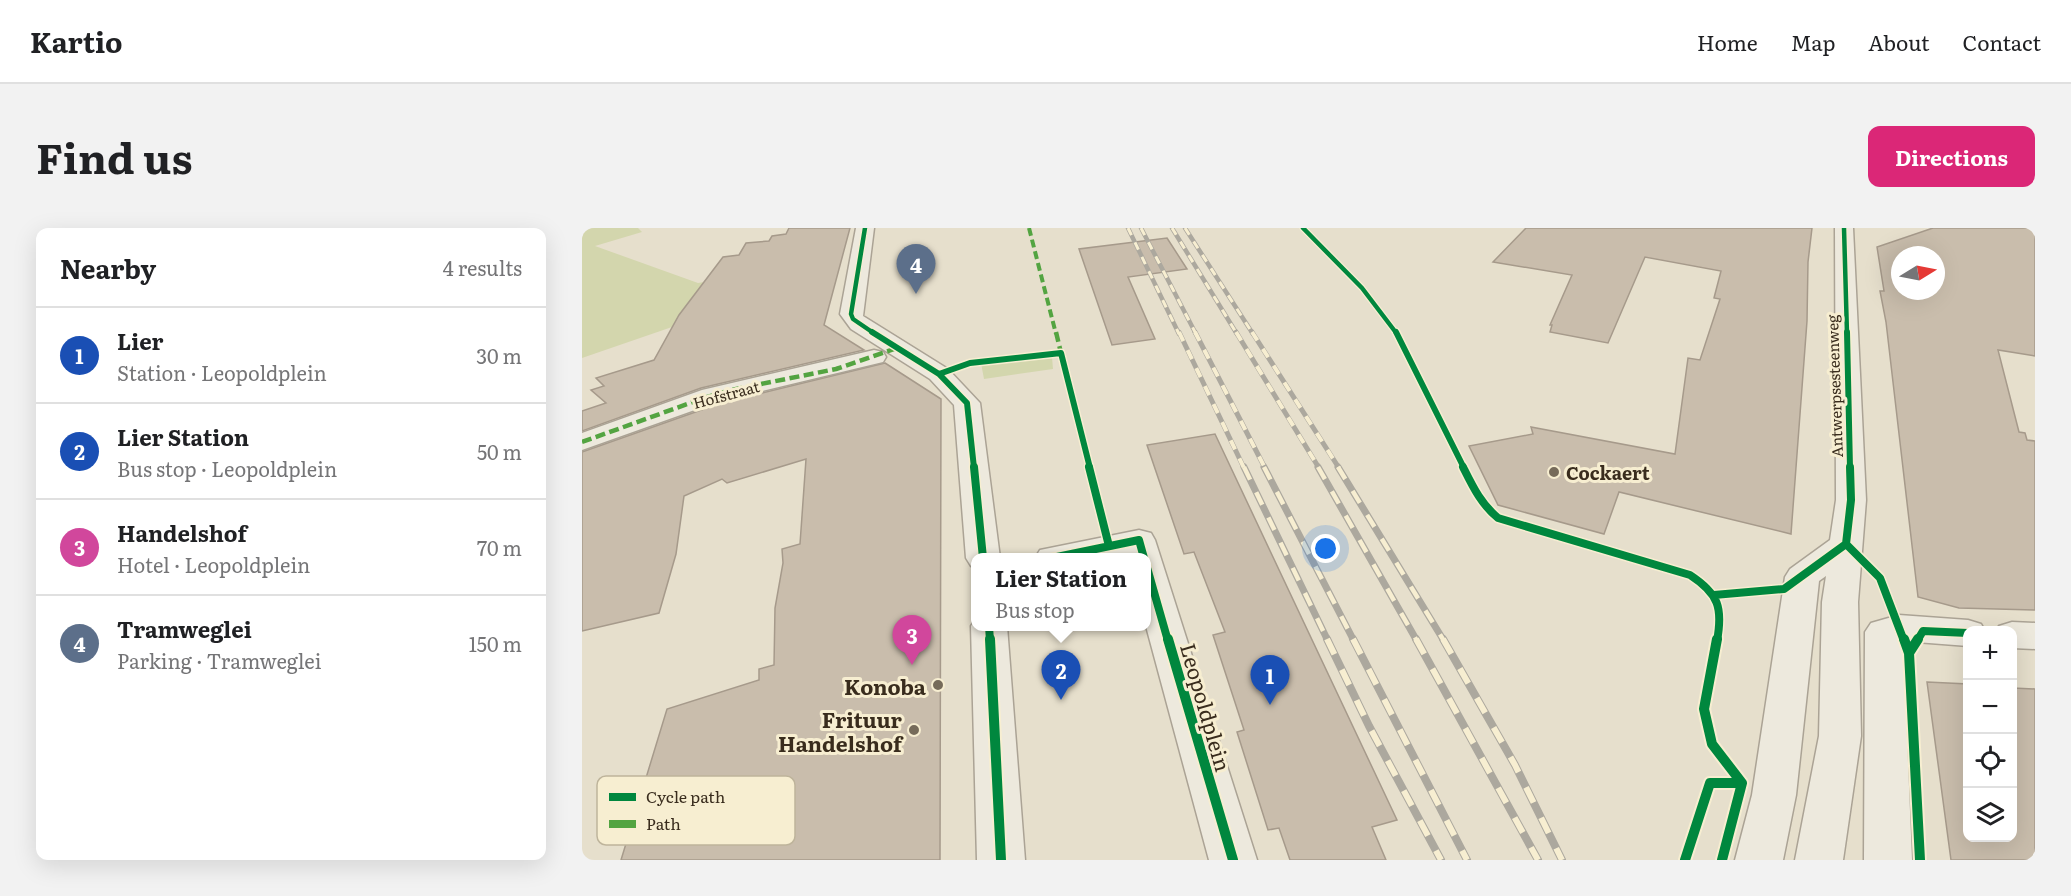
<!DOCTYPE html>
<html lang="en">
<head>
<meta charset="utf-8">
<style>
	:root { --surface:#fff; --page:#f2f2f2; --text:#202124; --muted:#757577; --line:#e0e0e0; --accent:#db2777 }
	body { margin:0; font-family:Literata,serif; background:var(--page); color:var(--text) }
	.controls { position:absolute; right:18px; bottom:18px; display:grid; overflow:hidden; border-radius:12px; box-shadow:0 6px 24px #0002 }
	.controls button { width:54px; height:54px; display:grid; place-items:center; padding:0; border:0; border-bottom:2px solid var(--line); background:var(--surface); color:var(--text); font:30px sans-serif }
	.compass { position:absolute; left:1309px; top:18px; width:54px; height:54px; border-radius:50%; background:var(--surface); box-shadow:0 6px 24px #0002; rotate:80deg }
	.you { position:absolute; left:744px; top:321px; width:21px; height:21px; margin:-15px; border:4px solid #fff; border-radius:50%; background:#1a73e8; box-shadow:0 0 0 9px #1a73e833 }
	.badge { display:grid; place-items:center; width:39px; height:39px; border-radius:50%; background:var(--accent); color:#fff; font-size:20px; font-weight:700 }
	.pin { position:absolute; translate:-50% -50px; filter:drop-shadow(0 2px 3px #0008) }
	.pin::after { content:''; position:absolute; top:32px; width:21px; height:18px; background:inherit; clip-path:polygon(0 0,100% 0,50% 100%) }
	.popup { position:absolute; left:389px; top:325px; width:180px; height:78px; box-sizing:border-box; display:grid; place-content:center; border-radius:12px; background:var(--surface); filter:drop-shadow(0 2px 4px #0005); font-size:20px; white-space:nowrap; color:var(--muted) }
	.popup b { font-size:22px; color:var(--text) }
	.popup::after { content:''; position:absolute; left:50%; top:100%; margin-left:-12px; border:12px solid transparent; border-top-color:var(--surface) }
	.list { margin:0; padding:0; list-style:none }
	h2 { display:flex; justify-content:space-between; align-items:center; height:78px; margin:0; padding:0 24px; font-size:26px }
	h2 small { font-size:20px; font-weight:400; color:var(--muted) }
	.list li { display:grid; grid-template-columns:39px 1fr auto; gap:18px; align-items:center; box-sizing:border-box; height:96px; padding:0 24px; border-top:2px solid var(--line) }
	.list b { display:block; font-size:22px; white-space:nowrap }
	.list p { margin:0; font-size:20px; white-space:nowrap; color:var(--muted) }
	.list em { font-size:20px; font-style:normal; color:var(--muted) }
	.icon { flex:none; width:33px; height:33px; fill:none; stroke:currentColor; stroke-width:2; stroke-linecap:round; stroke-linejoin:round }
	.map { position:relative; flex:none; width:1453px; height:632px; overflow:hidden; border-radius:12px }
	header { display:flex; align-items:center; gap:36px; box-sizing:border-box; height:84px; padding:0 30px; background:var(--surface); border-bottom:2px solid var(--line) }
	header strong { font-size:28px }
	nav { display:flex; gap:33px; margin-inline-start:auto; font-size:21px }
	.intro { display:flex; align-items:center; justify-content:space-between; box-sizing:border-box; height:144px; padding:0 36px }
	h1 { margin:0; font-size:42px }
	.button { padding:15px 27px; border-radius:12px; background:var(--accent); color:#fff; font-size:21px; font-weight:700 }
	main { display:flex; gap:36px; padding:0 36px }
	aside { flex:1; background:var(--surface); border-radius:12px; box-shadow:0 6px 24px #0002 }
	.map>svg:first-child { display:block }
</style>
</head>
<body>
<header>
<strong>Kartio</strong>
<nav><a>Home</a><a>Map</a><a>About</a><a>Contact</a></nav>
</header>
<div class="intro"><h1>Find us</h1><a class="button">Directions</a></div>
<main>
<aside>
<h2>Nearby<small>4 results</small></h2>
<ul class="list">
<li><span class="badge" style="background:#1a4fb4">1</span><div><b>Lier</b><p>Station · Leopoldplein</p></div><em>30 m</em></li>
<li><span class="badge" style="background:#1a4fb4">2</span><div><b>Lier Station</b><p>Bus stop · Leopoldplein</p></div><em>50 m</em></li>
<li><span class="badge" style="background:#d1479c">3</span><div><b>Handelshof</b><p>Hotel · Leopoldplein</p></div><em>70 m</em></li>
<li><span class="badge" style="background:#5c6f8a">4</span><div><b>Tramweglei</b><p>Parking · Tramweglei</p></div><em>150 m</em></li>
</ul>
</aside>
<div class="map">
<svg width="1453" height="632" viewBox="0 0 1453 632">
	<rect width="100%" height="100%" fill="#e6dfcc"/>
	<path fill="#d3d6ad" d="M 0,0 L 56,0 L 60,4 L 13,18 L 116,55 L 122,54 L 90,99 L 0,130 Z
		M 470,129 L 471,141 L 402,151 L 399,135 Z"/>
	<path fill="#c9bdac" stroke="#a69a8b" stroke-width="1.5" fill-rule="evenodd" d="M 207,0 L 268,0 L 242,97 L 282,122 L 119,160 L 0,203 L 0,183 L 24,175 L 9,162 L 22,158 L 14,150 L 72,132 L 97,87 L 141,29 L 157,27 L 164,15 L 187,13 L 190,8 L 204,6 Z
		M 944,0 L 1230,0 L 1226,34 L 1225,93 L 1209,306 L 1037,264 L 1022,306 L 916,277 L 887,218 L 951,206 L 949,199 L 1093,226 L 1106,130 L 1118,132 L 1138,71 L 1132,70 L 1139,43 L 1063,29 L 1026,115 L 968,104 L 970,97 L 968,97 L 990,47 L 911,34 Z
		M 1351,0 L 1453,0 L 1453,128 L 1416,122 L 1437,204 L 1443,205 L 1445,212 L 1453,213 L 1453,382 L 1377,380 L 1336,369 L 1304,94 L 1298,63 L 1302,63 L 1295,19 ZM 1318,27 L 1354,27 L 1354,63 L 1318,63 Z
		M 585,10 L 605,41 L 546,49 L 573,111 L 530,117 L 497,21 Z
		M 303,135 L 359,171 L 358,632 L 39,632 L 85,481 L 177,452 L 177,441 L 192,437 L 193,380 L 201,335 L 200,321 L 218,316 L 224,231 L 145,255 L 140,251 L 102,268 L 94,326 L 77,385 L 0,403 L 0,224 L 139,175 Z
		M 633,206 L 815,592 L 790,599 L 804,632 L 708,632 L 697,600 L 686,602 L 655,504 L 662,502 L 631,407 L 643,404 L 612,324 L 602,326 L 565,217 Z
		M 1345,454 L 1386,456 L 1386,609 L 1431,609 L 1431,460 L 1453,461 L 1453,632 L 1369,632 Z"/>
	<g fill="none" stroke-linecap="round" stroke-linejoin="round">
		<g stroke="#aba395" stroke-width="3">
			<path id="minor" d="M 274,0 L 292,0 L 281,88 L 366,141 L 398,175 L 418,330 L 394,330 L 394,339 L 389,338 L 384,330 L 372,177 L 348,151 L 269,101 L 258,86 Z
				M 1253,0 L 1271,0 L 1284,272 L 1276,374 L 1279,508 L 1261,632 L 1213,632 L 1237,508 L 1240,374 L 1244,348 L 1237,353 L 1214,567 L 1201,632 L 1153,632 L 1170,567 L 1203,349 L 1208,341 L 1248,312 L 1254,272 Z
				M 292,122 L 301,124 L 304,129 L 301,134 L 138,173 L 0,222 L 0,205 L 120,162 Z
				M 557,302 L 569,305 L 573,312 L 675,632 L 627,632 L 564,398 L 564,330 L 545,330 L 544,325 L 523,330 L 453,330 L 458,322 Z
				M 1317,387 L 1386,392 L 1399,396 L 1403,403 L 1386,403 L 1386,418 L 1321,413 L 1330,632 L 1282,632 L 1283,404 L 1289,395 Z
				M 394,390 L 394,398 L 425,398 L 443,632 L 395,632 L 389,398 Z
				M 1430,394 L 1453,395 L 1453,421 L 1430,420 L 1430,403 L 1414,403 L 1417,398 Z"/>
		</g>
		<use href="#minor" fill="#ede9dd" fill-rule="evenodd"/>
		<g stroke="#aca89e" stroke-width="4.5">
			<path id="rail-far3" d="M 546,0 L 597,106
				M 559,0 L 614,106
				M 590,0 L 655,106
				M 603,0 L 671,106"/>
		</g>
		<g stroke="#aca89e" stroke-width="5">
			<path id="rail-far2" d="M 597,104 L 662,240
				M 613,104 L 683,240
				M 654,104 L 737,240
				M 670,104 L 757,240"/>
		</g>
		<g stroke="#aca89e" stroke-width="7">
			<path id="rail-far1" d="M 662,239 L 746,413
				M 682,239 L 772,413
				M 736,239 L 835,413
				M 756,239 L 862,413"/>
		</g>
		<g stroke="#aca89e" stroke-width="8">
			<path id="rail" d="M 745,411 L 787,498 L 859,632
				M 771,411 L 885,632
				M 834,411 L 956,632
				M 861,411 L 933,537 L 980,632"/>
		</g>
		<use href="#rail-far3" stroke="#f7eed1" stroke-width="3" stroke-dasharray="8" stroke-linecap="butt"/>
		<use href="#rail-far2" stroke="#f7eed1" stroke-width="4" stroke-dasharray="10" stroke-linecap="butt"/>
		<use href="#rail-far1" stroke="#f7eed1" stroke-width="4.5" stroke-dasharray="14" stroke-linecap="butt"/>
		<use href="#rail" stroke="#f7eed1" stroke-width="6" stroke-dasharray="17" stroke-linecap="butt"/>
		<path stroke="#53a441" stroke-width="4" stroke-dasharray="8 4" stroke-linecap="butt" d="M 447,0 L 474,106"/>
		<path stroke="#53a441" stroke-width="4.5" stroke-dasharray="10 4.5" stroke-linecap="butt" d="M 474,104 L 479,125
			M 0,214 L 122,170 L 149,162 L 254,141 L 315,120"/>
		<g stroke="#f7eed1" stroke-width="7">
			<path id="cycleway-far3" d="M 283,0 L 269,86 L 271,91 L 293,106
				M 721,0 L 780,60 L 815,106
				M 1262,0 L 1265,106"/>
		</g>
		<g stroke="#f7eed1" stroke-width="9">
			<path id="cycleway-far2" d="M 290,104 L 357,146 L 385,175 L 392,240
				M 814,104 L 882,240
				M 1265,104 L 1268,240
				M 357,146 L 388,135 L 479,125 L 508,240"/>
		</g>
		<g stroke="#f7eed1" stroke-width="11">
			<path id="cycleway-far1" d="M 392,239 L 401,330
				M 507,239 L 527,318
				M 881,239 C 891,259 899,276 916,290 L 1108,347 C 1137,366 1141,380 1135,413
				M 1264,316 L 1298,350 L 1322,413
				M 470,330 L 557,312 L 562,330
				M 564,336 L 586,413
				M 1132,367 L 1202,361 L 1264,316 L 1269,272 L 1268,239
				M 407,398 L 408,413
				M 1335,413 L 1341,403 L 1386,405"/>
		</g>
		<g stroke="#f7eed1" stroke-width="14">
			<path id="cycleway" d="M 408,411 L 419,632
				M 586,411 L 651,632
				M 1135,411 L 1122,481 L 1130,516 L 1160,555
				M 1322,411 L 1327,425
				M 1336,411 L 1327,425 L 1338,632
				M 1103,632 L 1128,555 L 1160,555
				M 1140,632 L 1160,555"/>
		</g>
		<use href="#cycleway-far3" stroke="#00873e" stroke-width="4.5"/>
		<use href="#cycleway-far2" stroke="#00873e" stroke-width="6"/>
		<use href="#cycleway-far1" stroke="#00873e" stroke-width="8"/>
		<use href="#cycleway" stroke="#00873e" stroke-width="10"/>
	</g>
	<g fill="#766b5a" stroke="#f7eed1" stroke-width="2">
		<circle cx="972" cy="244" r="6"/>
		<circle cx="356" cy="457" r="6"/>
		<circle cx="332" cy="502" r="6"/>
	</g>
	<g text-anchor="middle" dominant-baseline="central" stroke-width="6" stroke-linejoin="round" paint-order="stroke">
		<g font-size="15" fill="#392c1d" stroke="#f7eed1">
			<text transform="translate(1252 158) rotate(-92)">Antwerpsesteenweg</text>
			<text transform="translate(144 166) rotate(-15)">Hofstraat</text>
		</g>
		<g font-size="18" font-weight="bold" fill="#392c1d" stroke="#f7eed1" text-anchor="start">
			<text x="984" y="244">Cockaert</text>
		</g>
		<g font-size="21" font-weight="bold" fill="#392c1d" stroke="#f7eed1" text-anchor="end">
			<text x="344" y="457">Konoba</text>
			<text x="320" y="490">Frituur<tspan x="320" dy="24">Handelshof</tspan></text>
		</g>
		<g font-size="21" fill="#392c1d" stroke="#f7eed1">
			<text transform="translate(625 479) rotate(74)">Leopoldplein</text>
		</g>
	</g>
	<rect x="15" y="548" width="198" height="69" rx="9" fill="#f7eed1" stroke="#beb49b" stroke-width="1.5"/>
	<rect x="27" y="565" width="27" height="8" fill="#00873e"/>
	<rect x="27" y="592" width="27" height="8" fill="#53a441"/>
	<g font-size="16" fill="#392c1d">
		<text x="64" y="575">Cycle path</text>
		<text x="64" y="602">Path</text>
	</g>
</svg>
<div class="controls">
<button>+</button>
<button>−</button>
<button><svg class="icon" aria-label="locate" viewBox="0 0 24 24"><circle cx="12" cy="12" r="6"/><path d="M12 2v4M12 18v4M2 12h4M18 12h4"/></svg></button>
<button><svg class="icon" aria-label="layers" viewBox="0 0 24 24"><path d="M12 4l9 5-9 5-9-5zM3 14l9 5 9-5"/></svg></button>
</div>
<svg class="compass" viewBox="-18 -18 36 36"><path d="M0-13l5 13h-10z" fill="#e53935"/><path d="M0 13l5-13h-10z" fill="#757577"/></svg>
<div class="you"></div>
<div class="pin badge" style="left:688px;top:477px;background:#1a4fb4">1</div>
<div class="pin badge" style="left:479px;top:472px;background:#1a4fb4">2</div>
<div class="popup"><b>Lier Station</b>Bus stop</div>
<div class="pin badge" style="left:330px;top:437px;background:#d1479c">3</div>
<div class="pin badge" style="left:334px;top:66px;background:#5c6f8a">4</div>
</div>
</main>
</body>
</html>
